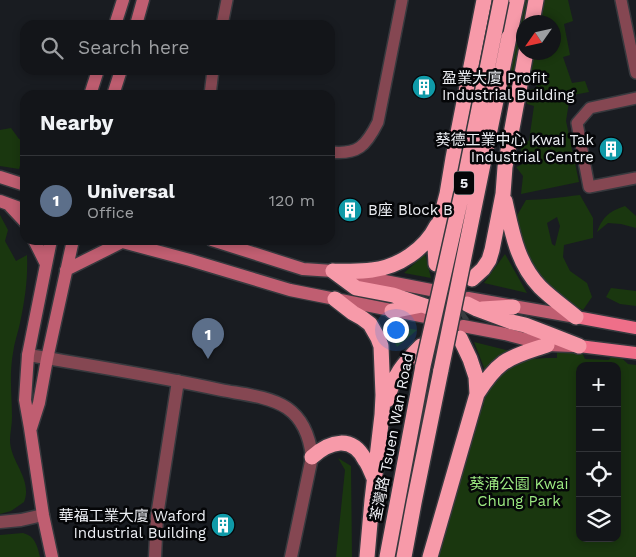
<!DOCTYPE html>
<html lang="en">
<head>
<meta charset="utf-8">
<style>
	:root { --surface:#131519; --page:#1c1e22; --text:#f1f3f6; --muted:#9d9fa2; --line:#323438; --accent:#4ad49c }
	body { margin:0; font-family:"Work Sans","Noto Sans TC",sans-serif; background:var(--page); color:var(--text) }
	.controls { position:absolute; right:15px; bottom:15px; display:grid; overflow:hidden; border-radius:10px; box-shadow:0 2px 8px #0003 }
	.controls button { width:45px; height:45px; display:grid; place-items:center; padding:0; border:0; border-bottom:1px solid var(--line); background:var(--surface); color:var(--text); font:25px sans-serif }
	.compass { position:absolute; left:516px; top:15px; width:45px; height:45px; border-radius:50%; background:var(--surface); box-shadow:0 2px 8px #0003; rotate:236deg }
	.you { position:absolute; left:395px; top:329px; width:18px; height:18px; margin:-12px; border:4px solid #fff; border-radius:50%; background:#1a73e8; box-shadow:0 0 0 8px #1a73e833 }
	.badge { display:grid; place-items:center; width:32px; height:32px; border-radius:50%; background:var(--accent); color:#fff; font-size:16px; font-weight:700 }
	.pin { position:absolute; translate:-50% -41px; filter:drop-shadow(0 1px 2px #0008) }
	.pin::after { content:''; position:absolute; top:26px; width:18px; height:15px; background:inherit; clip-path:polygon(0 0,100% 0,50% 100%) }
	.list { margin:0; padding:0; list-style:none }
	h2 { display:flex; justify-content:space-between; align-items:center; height:65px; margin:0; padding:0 20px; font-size:21px }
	h2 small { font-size:16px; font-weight:400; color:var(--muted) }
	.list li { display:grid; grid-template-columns:32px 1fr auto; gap:15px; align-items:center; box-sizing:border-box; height:90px; padding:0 20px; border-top:1px solid var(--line) }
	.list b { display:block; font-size:19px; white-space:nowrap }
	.list p { margin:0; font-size:16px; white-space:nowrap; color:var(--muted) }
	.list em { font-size:16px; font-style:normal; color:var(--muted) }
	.icon { flex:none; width:28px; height:28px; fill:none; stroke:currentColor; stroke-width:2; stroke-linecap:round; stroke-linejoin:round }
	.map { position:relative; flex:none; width:636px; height:557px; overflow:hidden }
	.search { position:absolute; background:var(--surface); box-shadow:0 2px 8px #0003; left:20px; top:20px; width:315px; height:55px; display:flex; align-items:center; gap:12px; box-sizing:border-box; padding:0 18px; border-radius:15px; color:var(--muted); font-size:19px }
	.panel { position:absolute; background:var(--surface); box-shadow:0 2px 8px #0003; left:20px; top:90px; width:315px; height:155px; border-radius:15px }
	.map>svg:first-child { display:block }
</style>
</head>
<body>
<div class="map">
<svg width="636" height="557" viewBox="0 0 636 557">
	<rect width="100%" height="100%" fill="#191c21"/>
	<path fill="#1a370f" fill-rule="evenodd" d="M 477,0 L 568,0 L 573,21 L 564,24 L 570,55 L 563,57 L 572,83 L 585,81 L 589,92 L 568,96 L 569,102 L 566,121 L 579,182 L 521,194 L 523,176 L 516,167 L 525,163 L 526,158 L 521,158 L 521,141 L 529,141 L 534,106 L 527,104 L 526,91 L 536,88 L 538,79 L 520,76 L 516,96 L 460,86 ZM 524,22 L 554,22 L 554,52 L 524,52 Z
		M 11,128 L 19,139 L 25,140 L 25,150 L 19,169 L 0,166 L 0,130 Z
		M 580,195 L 593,218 L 593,238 L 564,245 L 563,257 L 570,271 L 587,283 L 592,297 L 583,310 L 568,302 L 542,283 L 529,267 L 528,255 L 515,219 L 526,200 C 544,200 561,197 580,195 ZM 557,217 L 560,226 L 555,246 L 552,244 L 547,223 Z
		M 625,206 L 636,216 L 636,228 L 621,224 L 608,223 L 597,232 C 603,216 610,211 625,206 Z
		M 0,215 L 8,230 L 5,241 L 16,261 L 27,255 C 28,278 25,300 20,323 C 18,333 14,343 13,353 C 9,375 12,396 12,417 C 12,425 10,433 10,440 C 10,462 33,479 24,502 L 11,511 L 0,514 Z
		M 425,254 L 431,278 L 404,273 Z
		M 505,254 L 527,293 L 484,283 Z
		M 611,288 L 636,291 L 636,306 L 620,304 L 606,297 Z
		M 385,324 L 417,330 L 397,347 Z
		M 474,342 L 510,351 L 485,370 Z
		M 579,346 L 585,359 L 609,360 L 614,351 L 628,364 L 636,365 L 636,557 L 434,557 L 479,412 L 484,405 L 480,404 L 497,376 L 522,360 L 546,358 L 557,358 L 557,349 ZM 580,366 L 617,366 L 617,538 L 580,538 Z
		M 338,458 L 351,466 L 352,557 L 336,557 L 345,470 Z
		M 23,533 C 35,536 37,545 40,557 L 0,557 L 0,535 Z"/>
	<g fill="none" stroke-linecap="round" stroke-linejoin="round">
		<path stroke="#393c40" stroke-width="15" stroke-dasharray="15 8" stroke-linecap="butt" d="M 424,343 L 432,335 L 465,313"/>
		<g stroke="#37393e" stroke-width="14">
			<path id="minor" d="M 621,0 L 636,73
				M 222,25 L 227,0
				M 210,95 L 213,70
				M 636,98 L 590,108 L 577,123 L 589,187 L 636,178
				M 330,152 C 358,155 366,146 378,122 L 402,0"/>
		</g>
		<g stroke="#37393e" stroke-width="15">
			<path id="tertiary" d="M 28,355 C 93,366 157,376 221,390 C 241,394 269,396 287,408 C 303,419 310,439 312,457 L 291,557
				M 0,522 L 21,520 L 43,515
				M 155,557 L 157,516 L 178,381"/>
		</g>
		<g stroke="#37393e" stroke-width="15">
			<path id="secondary" d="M 115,25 L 123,0
				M 136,25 L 143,0
				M 90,95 L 98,70
				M 113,95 L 121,70
				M 0,177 L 25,185
				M 0,201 L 25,210
				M 10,206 L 25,222
				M 34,240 L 46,264
				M 51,240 L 28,355 L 25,400 L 30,428 L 43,515 L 52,557
				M 115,240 L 190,260 L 290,290 L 426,317
				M 212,240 L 303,269 L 333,271 L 431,290
				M 66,270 L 122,242
				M 468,298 L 576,317
				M 463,326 L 505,334 L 547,345 L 573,346
				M 31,428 L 39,403 L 47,359 L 73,240"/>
		</g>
		<g stroke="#37393e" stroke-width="15">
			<path id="primary" d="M 576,317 L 636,328
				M 579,346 L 636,353"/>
		</g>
		<g stroke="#37393e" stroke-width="18">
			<path id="motorway" d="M 532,22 L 536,0
				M 509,37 L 517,0
				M 505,201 C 512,232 517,263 540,287 C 551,298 564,307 576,317
				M 436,264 L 435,247 L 440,221 L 447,194 L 453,158 L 484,0
				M 333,271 C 346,271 359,272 372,270 C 399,267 425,249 437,225
				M 333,271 L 356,288 L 393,295 L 428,307
				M 472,279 L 483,269 L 489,260 L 492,250 L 503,194 L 505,167 L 526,52
				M 335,299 L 353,313 L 362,318 L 370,324 L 378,338 L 381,346 L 383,395 L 382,415 L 372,500 L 367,557
				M 467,304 L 477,309 L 512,322 L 525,325 L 551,335 L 579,346
				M 482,309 L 513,307
				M 392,311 L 422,305
				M 460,338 L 470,359 L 476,377 L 477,394
				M 387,400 C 394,375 403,364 421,346
				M 312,457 C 330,441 352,435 365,460 C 369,465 371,472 374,478
				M 387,557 L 423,366
				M 404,557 L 414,503 L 441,370
				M 430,557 L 477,394 C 484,383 492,371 503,363 C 516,354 533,350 547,345"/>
		</g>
		<use href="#minor" stroke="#854752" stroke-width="11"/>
		<use href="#tertiary" stroke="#854752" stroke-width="12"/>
		<use href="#secondary" stroke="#c05e71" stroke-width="12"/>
		<use href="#primary" stroke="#ef6f89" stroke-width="12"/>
		<use href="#motorway" stroke="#f79aa9" stroke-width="15"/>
		<g stroke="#37393e" stroke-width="18" stroke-linecap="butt">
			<path id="motorway-bridge" d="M 423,366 L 462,193 L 501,0
				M 441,370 L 509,37"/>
		</g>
		<use href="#motorway-bridge" stroke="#f79aa9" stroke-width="15"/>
	</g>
	<defs>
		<g id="building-disc" transform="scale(1.25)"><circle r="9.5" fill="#0f9aa8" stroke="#050608"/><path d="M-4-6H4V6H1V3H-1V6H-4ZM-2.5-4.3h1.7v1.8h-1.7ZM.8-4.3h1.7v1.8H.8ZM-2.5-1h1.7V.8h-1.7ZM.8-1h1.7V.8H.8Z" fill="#fff"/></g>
	</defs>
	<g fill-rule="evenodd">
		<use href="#building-disc" x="424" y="87"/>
		<use href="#building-disc" x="611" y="149"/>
		<use href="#building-disc" x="350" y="210"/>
		<use href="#building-disc" x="223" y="525"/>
	</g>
	<g text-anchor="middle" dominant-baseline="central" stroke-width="5" stroke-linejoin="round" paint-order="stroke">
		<rect fill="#050608" stroke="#a7a8ac" stroke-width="1" x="454" y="171.5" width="20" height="23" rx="4"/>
		<g font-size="14" font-weight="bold" fill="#eceef3">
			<text x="464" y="183">5</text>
		</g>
		<g font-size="15" fill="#eceef3" stroke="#050608" text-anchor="start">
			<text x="442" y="78">盈業大廈 Profit<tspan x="442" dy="17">Industrial Building</tspan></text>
			<text x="594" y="140" text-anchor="end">葵德工業中心 Kwai Tak<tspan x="594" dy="17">Industrial Centre</tspan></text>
			<text x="368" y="210">B座 Block B</text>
			<text x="206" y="516" text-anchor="end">華福工業大廈 Waford<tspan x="206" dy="17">Industrial Building</tspan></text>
		</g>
		<g font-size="15" fill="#eceef3" stroke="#050608">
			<text transform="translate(392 437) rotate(-79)">荃灣路 Tsuen Wan Road</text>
		</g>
		<g font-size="15" fill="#9dea82" stroke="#050608">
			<text x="519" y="484">葵涌公園 Kwai<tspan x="519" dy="17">Chung Park</tspan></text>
		</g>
	</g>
</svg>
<div class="controls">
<button>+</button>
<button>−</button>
<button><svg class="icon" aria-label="locate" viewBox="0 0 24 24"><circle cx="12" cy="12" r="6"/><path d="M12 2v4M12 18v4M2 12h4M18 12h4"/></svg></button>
<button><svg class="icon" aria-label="layers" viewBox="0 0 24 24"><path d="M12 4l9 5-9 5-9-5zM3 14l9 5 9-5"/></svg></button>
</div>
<svg class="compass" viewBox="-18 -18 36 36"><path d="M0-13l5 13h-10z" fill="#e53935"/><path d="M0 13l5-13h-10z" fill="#9d9fa2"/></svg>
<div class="you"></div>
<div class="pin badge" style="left:208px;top:359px;background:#5c6f8a">1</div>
<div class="search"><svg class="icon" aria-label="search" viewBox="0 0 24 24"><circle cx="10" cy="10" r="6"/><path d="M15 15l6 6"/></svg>Search here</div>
<section class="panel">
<h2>Nearby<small></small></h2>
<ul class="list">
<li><span class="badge" style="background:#5c6f8a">1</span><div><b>Universal</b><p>Office</p></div><em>120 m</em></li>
</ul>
</section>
</div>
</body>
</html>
